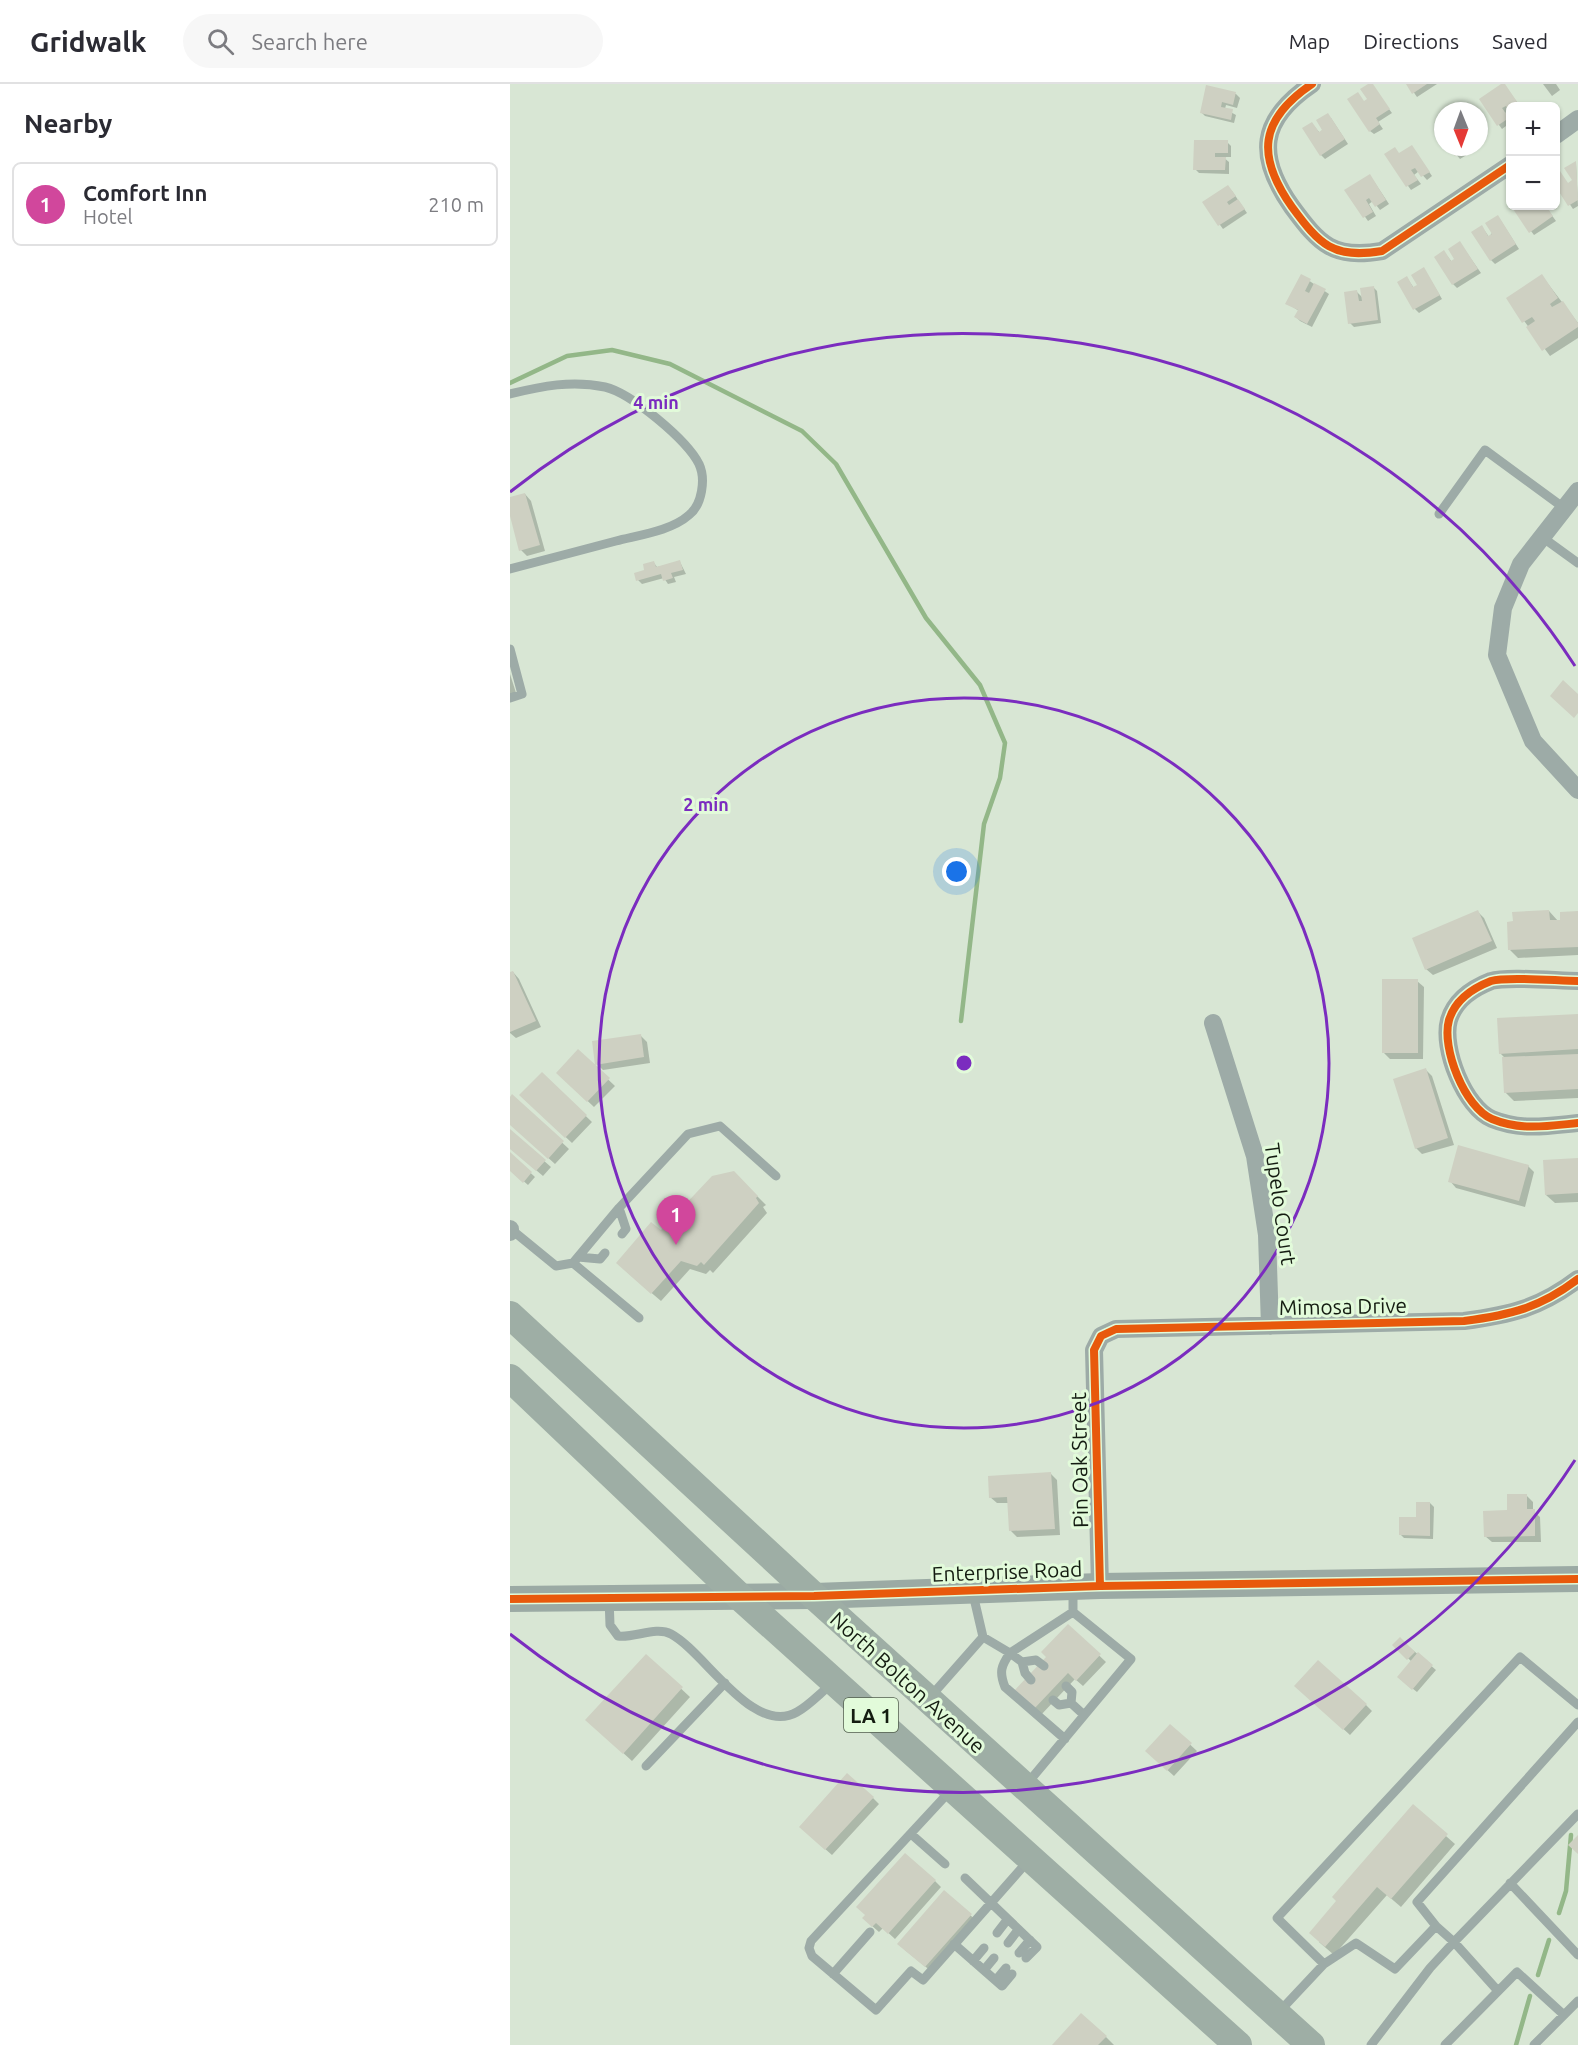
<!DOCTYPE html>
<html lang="en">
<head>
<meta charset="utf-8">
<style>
	:root { --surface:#fff; --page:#f7f7f7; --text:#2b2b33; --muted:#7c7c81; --line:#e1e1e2; --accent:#596355 }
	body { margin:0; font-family:Ubuntu,sans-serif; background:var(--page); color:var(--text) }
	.controls { position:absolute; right:18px; top:18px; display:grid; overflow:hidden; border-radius:9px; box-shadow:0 2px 4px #0004 }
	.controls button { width:54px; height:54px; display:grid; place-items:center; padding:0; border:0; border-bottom:2px solid var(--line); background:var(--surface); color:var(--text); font:30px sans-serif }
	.compass { position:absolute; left:924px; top:18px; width:54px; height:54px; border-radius:50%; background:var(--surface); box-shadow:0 2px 4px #0004; rotate:179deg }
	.you { position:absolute; left:447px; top:788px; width:21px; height:21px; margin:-15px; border:4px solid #fff; border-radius:50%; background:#1a73e8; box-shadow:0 0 0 9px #1a73e833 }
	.badge { display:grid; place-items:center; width:39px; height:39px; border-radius:50%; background:var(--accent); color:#fff; font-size:20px; font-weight:700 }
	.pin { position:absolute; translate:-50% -50px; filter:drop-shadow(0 2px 3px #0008) }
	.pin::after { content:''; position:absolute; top:32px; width:21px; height:18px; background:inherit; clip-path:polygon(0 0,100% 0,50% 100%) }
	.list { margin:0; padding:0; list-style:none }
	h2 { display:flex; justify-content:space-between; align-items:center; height:78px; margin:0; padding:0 24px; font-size:26px }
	h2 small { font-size:20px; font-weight:400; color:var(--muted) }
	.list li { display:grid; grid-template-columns:39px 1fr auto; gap:18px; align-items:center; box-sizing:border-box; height:84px; margin:0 12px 12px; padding:0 12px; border:2px solid var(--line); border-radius:9px }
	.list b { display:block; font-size:22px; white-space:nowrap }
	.list p { margin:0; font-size:20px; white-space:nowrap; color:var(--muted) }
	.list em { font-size:20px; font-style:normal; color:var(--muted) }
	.icon { flex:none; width:33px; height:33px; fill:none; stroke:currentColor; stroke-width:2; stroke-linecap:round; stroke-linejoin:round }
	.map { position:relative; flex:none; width:1068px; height:1961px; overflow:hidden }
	header { display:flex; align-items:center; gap:36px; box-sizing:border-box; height:84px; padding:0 30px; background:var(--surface); border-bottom:2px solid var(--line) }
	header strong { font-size:28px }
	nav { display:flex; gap:33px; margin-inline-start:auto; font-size:21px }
	.search { width:420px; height:54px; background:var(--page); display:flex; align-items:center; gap:15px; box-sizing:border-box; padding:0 21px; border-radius:33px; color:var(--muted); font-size:22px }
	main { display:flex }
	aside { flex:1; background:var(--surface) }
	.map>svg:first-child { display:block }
</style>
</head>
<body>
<header>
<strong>Gridwalk</strong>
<div class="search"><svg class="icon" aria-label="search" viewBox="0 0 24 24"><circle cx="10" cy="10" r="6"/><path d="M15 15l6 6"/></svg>Search here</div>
<nav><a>Map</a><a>Directions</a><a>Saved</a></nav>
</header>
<main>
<aside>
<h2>Nearby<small></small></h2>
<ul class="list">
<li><span class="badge" style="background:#d1479c">1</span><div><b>Comfort Inn</b><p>Hotel</p></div><em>210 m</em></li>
</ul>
</aside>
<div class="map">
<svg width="1068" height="1961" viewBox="0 0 1068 1961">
	<rect width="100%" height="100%" fill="#d8e6d4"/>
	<path fill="#0003" d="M 860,0 L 882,29 L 868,38 L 873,45 L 864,50 L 860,47 L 855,19 L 860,16 Z
		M 898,0 L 927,0 L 907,13 Z
		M 993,0 L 1010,22 L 1000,22 L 1000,26 L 995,29 L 1000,39 L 992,45 L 989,41 Z
		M 1033,0 L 1046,0 L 1050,6 L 1042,12 Z
		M 697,3 L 726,10 L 730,14 L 727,24 L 716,21 L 715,25 L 726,31 L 724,39 L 695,32 L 691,28 Z
		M 821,34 L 838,60 L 815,75 L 811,71 L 802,40 L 810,49 Z
		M 933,41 L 933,52 L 928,44 Z
		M 717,58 L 721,62 L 721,73 L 713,73 L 719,78 L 719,90 L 689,89 L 685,85 Z
		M 940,63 L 956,63 L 960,69 L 950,75 Z
		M 905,67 L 922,92 L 917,96 L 909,87 L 904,91 L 911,100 L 901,106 L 876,71 Z
		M 1066,79 L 1068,122 L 1063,125 L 1046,100 L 1046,92 L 1050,89 L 1058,100 L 1064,96 Z
		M 863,96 L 879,120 L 870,126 L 863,117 L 859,120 L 866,132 L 858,137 L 837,107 Z
		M 722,107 L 737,129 L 713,145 L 694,119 Z
		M 1005,122 L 1016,122 L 1019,126 L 1022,122 L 1035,122 L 1046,137 L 1024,151 L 1003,123 Z
		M 991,137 L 1009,165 L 985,180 L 981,176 L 975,147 L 979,153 Z
		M 950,159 L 971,189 L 947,204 L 943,200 L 934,168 L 942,178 L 946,176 Z
		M 914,185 L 932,215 L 909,229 L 905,225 L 897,194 L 904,204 L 909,202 Z
		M 792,192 L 819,210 L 802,243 L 790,237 L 786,233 L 789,227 L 777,219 Z
		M 1032,192 L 1068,239 L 1068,254 L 1040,272 L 998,215 Z
		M 863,203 L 867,207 L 871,239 L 844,243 L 840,239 L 846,207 L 853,214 Z
		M 15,410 L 21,417 L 35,467 L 17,472 L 11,466 L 0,427 L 0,414 Z
		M 170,478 L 176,490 L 164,493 L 166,498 L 158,500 L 154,494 L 132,500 L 128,496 L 144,479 L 147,483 Z
		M 0,590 L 7,612 L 0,614 Z
		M 1039,827 L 1048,837 L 1068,828 L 1068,871 L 1008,874 L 1000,866 Z
		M 968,828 L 974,834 L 987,864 L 923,891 L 916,885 Z
		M 3,888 L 9,895 L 31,943 L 6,954 L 0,949 L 0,890 Z
		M 907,897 L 914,903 L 913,975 L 880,975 L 874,969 Z
		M 1068,931 L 1068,1014 L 1004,1017 L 995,1008 L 996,975 L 990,969 Z
		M 130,951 L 137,958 L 140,979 L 93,986 L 87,980 Z
		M 68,967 L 105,1002 L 84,1023 L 48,989 Z
		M 916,986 L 922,992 L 944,1061 L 912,1070 L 906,1064 Z
		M 32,990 L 82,1038 L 62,1059 L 11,1011 Z
		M 2,1012 L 59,1065 L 45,1080 L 0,1039 L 0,1015 Z
		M 0,1047 L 41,1083 L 33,1092 L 0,1064 Z
		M 0,1070 L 25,1093 L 18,1101 L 0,1085 Z
		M 1068,1075 L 1068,1118 L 1045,1119 L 1036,1111 Z
		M 1018,1082 L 1024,1088 L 1015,1123 L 946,1104 L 940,1097 Z
		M 224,1089 L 256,1121 L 253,1123 L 257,1129 L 203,1189 L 200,1186 L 196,1190 L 180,1185 L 151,1217 L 117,1188 L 151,1148 Z
		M 541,1390 L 547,1396 L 550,1451 L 507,1453 L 501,1447 L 499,1419 L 487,1419 L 480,1413 Z
		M 1016,1411 L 1023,1418 L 1023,1427 L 1030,1433 L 1031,1458 L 982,1458 L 975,1452 Z
		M 920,1419 L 924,1423 L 923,1455 L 894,1454 L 890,1450 Z
		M 558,1542 L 596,1578 L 573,1602 L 565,1595 L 530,1632 L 506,1608 L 538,1574 Z
		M 890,1555 L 926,1586 L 907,1608 L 893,1597 L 902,1578 L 884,1561 Z
		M 136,1572 L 180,1613 L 122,1677 L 86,1644 Z
		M 793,1608 L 856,1621 L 862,1627 L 840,1651 Z
		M 660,1642 L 687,1667 L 664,1692 L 643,1673 Z
		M 363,1714 L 369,1720 L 322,1771 L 297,1749 Z
		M 903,1723 L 945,1760 L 891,1823 L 877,1811 L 824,1871 L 809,1858 Z
		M 425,1797 L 431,1803 L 385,1855 L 373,1844 L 369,1848 L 361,1841 Z
		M 460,1831 L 467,1837 L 422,1888 L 395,1866 Z
		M 596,1953 L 604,1961 L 544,1961 Z"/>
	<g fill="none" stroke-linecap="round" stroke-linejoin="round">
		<path stroke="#93b788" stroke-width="4.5" d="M 0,299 L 57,272 L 102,266 L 160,280 L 292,347 L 326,380 L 416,534 L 470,601 L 495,659 L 490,694 L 474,740 L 451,937
			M 1049,1829 L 1056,1807 L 1061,1751
			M 1028,1891 L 1039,1856
			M 1006,1961 L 1020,1912"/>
	</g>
	<path fill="#ced0c2" d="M 858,0 L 863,0 L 880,25 L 866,34 L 870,40 L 859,48 L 837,15 L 848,8 L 854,17 L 857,15 L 850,5 Z
		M 896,0 L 917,0 L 902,10 Z
		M 991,0 L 995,0 L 1010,22 L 1000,22 L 1000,29 L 996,22 L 992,24 L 999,34 L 987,42 L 969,15 Z
		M 696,1 L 726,8 L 723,21 L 712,18 L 711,23 L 723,25 L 721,36 L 690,29 Z
		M 818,29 L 835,55 L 810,72 L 792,44 L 802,38 L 809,48 L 812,46 L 806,36 Z
		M 684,56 L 718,56 L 718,69 L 705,69 L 705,73 L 716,73 L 715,86 L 683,86 Z
		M 902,61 L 920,88 L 911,93 L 905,84 L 901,86 L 908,96 L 896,103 L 874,70 L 885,63 L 889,69 Z
		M 939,63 L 956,63 L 957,64 L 945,72 Z
		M 1066,77 L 1068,116 L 1058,122 L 1046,103 L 1046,90 L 1050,87 L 1058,99 L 1062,96 L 1054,84 Z
		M 860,90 L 876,116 L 865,123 L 859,114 L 856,116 L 863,128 L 853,134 L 834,106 Z
		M 718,101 L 726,112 L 717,118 L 719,121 L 728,115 L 735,125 L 708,142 L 692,118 Z
		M 1001,122 L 1016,122 L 1018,125 L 1020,122 L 1036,122 L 1043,132 L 1019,149 Z
		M 988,131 L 1006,160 L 980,177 L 961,148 L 972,141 L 978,152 L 982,150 L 975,139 Z
		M 950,157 L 968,185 L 942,201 L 924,173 L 934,166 L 941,177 L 944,175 L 938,165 Z
		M 914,183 L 930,211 L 903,226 L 887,198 L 897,192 L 903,203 L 907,201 L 901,191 Z
		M 791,190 L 801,195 L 795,207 L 799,209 L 804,199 L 816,205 L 797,240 L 784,233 L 788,226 L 775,220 Z
		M 1032,190 L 1048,214 L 1040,220 L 1042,223 L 1053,217 L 1068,239 L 1068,243 L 1032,267 L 1016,243 L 1025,237 L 1022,233 L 1012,239 L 996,214 Z
		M 864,202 L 868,236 L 838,240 L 834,208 L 847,206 L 849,217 L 852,217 L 850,204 Z
		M 15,409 L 30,461 L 9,467 L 0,432 L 0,413 Z
		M 170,476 L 173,486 L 161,489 L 163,494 L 153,497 L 151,490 L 126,497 L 124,489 L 134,486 L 133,480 L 144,477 L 146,483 Z
		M 1053,596 L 1068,610 L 1068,629 L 1064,634 L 1040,612 Z
		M 968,826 L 982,857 L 915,886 L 902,854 Z
		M 1039,826 L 1040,836 L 1050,836 L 1050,828 L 1068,827 L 1068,863 L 998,866 L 997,838 L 1003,837 L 1002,828 Z
		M 3,887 L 26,937 L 0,948 L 0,888 Z
		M 872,895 L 908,895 L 908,969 L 872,969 Z
		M 1068,930 L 1068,965 L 989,970 L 987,934 Z
		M 131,950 L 134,973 L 85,981 L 82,957 Z
		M 68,965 L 100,994 L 77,1018 L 46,989 Z
		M 1068,970 L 1068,1005 L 994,1009 L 992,973 Z
		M 916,984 L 938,1054 L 905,1065 L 883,995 Z
		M 32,988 L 77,1031 L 55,1054 L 9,1011 Z
		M 2,1010 L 54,1057 L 38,1075 L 0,1041 L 0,1013 Z
		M 0,1045 L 36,1076 L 26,1087 L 0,1065 Z
		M 948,1061 L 1019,1081 L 1009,1117 L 938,1098 Z
		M 0,1068 L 22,1088 L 13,1099 L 0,1087 Z
		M 1068,1074 L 1068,1109 L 1035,1111 L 1033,1076 Z
		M 224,1087 L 248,1112 L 246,1114 L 249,1119 L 194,1181 L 191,1178 L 187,1182 L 171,1177 L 141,1210 L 106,1179 L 141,1138 L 151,1146 L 202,1092 Z
		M 541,1388 L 545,1445 L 499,1447 L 497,1413 L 479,1414 L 478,1392 Z
		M 997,1410 L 1017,1410 L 1017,1425 L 1025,1425 L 1025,1452 L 974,1453 L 973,1427 L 997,1426 Z
		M 906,1418 L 920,1418 L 920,1452 L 889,1451 L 889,1433 L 906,1433 Z
		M 558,1540 L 591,1570 L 566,1597 L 558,1589 L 523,1626 L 503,1608 L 536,1573 L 531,1568 Z
		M 890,1553 L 905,1568 L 897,1576 L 882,1561 Z
		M 908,1568 L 923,1581 L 902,1606 L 887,1593 Z
		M 136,1570 L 173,1603 L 113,1670 L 75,1636 Z
		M 808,1576 L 857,1620 L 833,1646 L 784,1602 Z
		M 660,1640 L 682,1659 L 657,1687 L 635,1667 Z
		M 337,1689 L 364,1713 L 315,1766 L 289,1743 Z
		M 903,1720 L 938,1750 L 881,1815 L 867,1803 L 815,1863 L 799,1849 L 826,1817 L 822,1813 Z
		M 1068,1751 L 1068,1770 L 1058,1761 Z
		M 395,1769 L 426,1796 L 378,1850 L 366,1839 L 362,1843 L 352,1834 L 355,1831 L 346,1823 Z
		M 434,1806 L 462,1830 L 415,1883 L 387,1860 Z
		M 571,1929 L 597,1952 L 588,1961 L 542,1961 Z"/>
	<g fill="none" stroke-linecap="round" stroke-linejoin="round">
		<path stroke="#9daba7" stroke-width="9" d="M 0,310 C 32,302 62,296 95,303 C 121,309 177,356 189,380 C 196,395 192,421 179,431 C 161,447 129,451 106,457 C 71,466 35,476 0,485
			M 929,430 L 975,366 L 1054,424
			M 1032,453 L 1068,479
			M 0,565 L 12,610 L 0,614
			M 109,1124 L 116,1145 L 112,1150
			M 2,1146 L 46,1182 L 63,1179 L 129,1234
			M 68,1173 L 90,1175 L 95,1169
			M 63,1179 L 109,1124 L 178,1050 L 210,1042 L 266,1092
			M 463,1510 L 473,1553 L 500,1569 L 563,1528
			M 99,1514 L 100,1541 L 108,1552 C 125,1554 146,1542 161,1550 C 195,1568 243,1653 287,1628 C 300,1621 311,1608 323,1599
			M 512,1578 L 515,1589 L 521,1596
			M 534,1582 L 526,1576 L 512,1578 L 500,1569 C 491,1582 489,1588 495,1603 L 555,1655
			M 556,1602 L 562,1608 L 561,1619 L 574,1631
			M 421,1612 L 473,1553
			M 543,1616 L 549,1621 L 561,1619
			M 136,1682 L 215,1599
			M 516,1701 L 621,1575 L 563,1528 L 563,1505
			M 441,1706 L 301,1857 L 299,1864 L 302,1872 L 366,1926 L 401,1887 L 413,1896 L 518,1777
			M 401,1750 L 435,1780
			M 455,1794 L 527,1863 L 516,1874
			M 1000,1799 L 1068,1871
			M 487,1849 L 497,1836
			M 498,1859 L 508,1846
			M 444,1860 L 492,1902 L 502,1890
			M 509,1869 L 520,1856
			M 463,1877 L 474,1864
			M 814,1880 L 846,1859 L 885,1885 L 926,1842 L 907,1818 L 1068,1638
			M 474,1886 L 484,1874
			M 323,1890 L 360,1848
			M 486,1896 L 496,1884
			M 988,1907 L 944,1858 L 1068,1730
			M 768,1929 L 814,1880 L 767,1834 L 1010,1573 L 1068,1621
			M 861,1961 L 920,1884 L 944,1858 L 926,1842
			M 935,1961 L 1007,1888 L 1054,1931
			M 1024,1961 L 1068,1917"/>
		<path stroke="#9daba7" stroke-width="18" d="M 802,0 C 749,36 746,72 782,123 C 810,161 823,175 872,167 L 1000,81
			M 1046,51 L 1068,35
			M 1068,407 L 1011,480 L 993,524 L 987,571 L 1023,657 L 1068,706
			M 1068,897 C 1049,897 997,892 981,897 C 963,904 945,916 939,936 C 931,964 955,1024 982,1035 C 1011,1047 1038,1042 1068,1039
			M 703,939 L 745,1072 L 757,1151 L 760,1242
			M 0,1145 L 0,1148
			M 590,1502 L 584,1266 L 591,1252 L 606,1245 L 954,1237 C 1000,1231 1030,1224 1068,1195"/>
		<path stroke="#9baaa4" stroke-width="26" d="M 0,1515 L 304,1512 L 590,1502 L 1068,1495"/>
		<path stroke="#9eaea5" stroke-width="28" d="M 0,1231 L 304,1512 L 801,1961
			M 0,1294 L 230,1513 L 728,1961"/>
		<g stroke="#e2fbda" stroke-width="11">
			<path id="cycleway" d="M 802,0 C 749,36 746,72 782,123 C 810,161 823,175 872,167 L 1000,81
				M 1068,897 C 1049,897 997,892 981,897 C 963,904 945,916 939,936 C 931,964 955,1024 982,1035 C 1011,1047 1038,1042 1068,1039
				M 590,1502 L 584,1266 L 591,1252 L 606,1245 L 954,1237 C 1000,1231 1030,1224 1068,1195
				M 0,1515 L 304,1512 L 590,1502 L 1068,1495"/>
		</g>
		<use href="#cycleway" stroke="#e8590c" stroke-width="8"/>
	</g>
	<g fill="none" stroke="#7b2cbf" stroke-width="3">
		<circle cx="454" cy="979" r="365"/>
		<path d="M1065 1376A729 729 0 0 1 0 1550M0 408A729 729 0 0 1 1065 582"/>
	</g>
	<g text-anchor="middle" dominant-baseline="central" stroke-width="6" stroke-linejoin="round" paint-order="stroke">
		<rect fill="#e2fbda" stroke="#525f4d" stroke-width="1.5" x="334" y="1614" width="54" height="34" rx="4.5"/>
		<g font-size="20" font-weight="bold" fill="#141c11">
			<text x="361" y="1631">LA 1</text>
		</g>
		<g font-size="21" fill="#141c11" stroke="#e2fbda">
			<text transform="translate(771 1120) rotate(82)">Tupelo Court</text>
			<text transform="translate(833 1222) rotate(-1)">Mimosa Drive</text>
			<text transform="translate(569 1376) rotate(-91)">Pin Oak Street</text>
			<text transform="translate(497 1487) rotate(-2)">Enterprise Road</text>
			<text transform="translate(398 1598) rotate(42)">North Bolton Avenue</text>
		</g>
	</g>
	<circle cx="454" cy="979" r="9" fill="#7b2cbf" stroke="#e2fbda" stroke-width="3"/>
	<g font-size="18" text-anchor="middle" font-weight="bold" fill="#7b2cbf" stroke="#e2fbda" stroke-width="6" stroke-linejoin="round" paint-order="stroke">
		<text x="146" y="325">4 min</text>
		<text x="196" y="727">2 min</text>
	</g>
</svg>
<div class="controls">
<button>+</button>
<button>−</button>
</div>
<svg class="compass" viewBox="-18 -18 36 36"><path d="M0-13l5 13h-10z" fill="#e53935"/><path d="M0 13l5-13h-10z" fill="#7c7c81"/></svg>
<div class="you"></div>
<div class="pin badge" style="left:166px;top:1161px;background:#d1479c">1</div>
</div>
</main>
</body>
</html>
